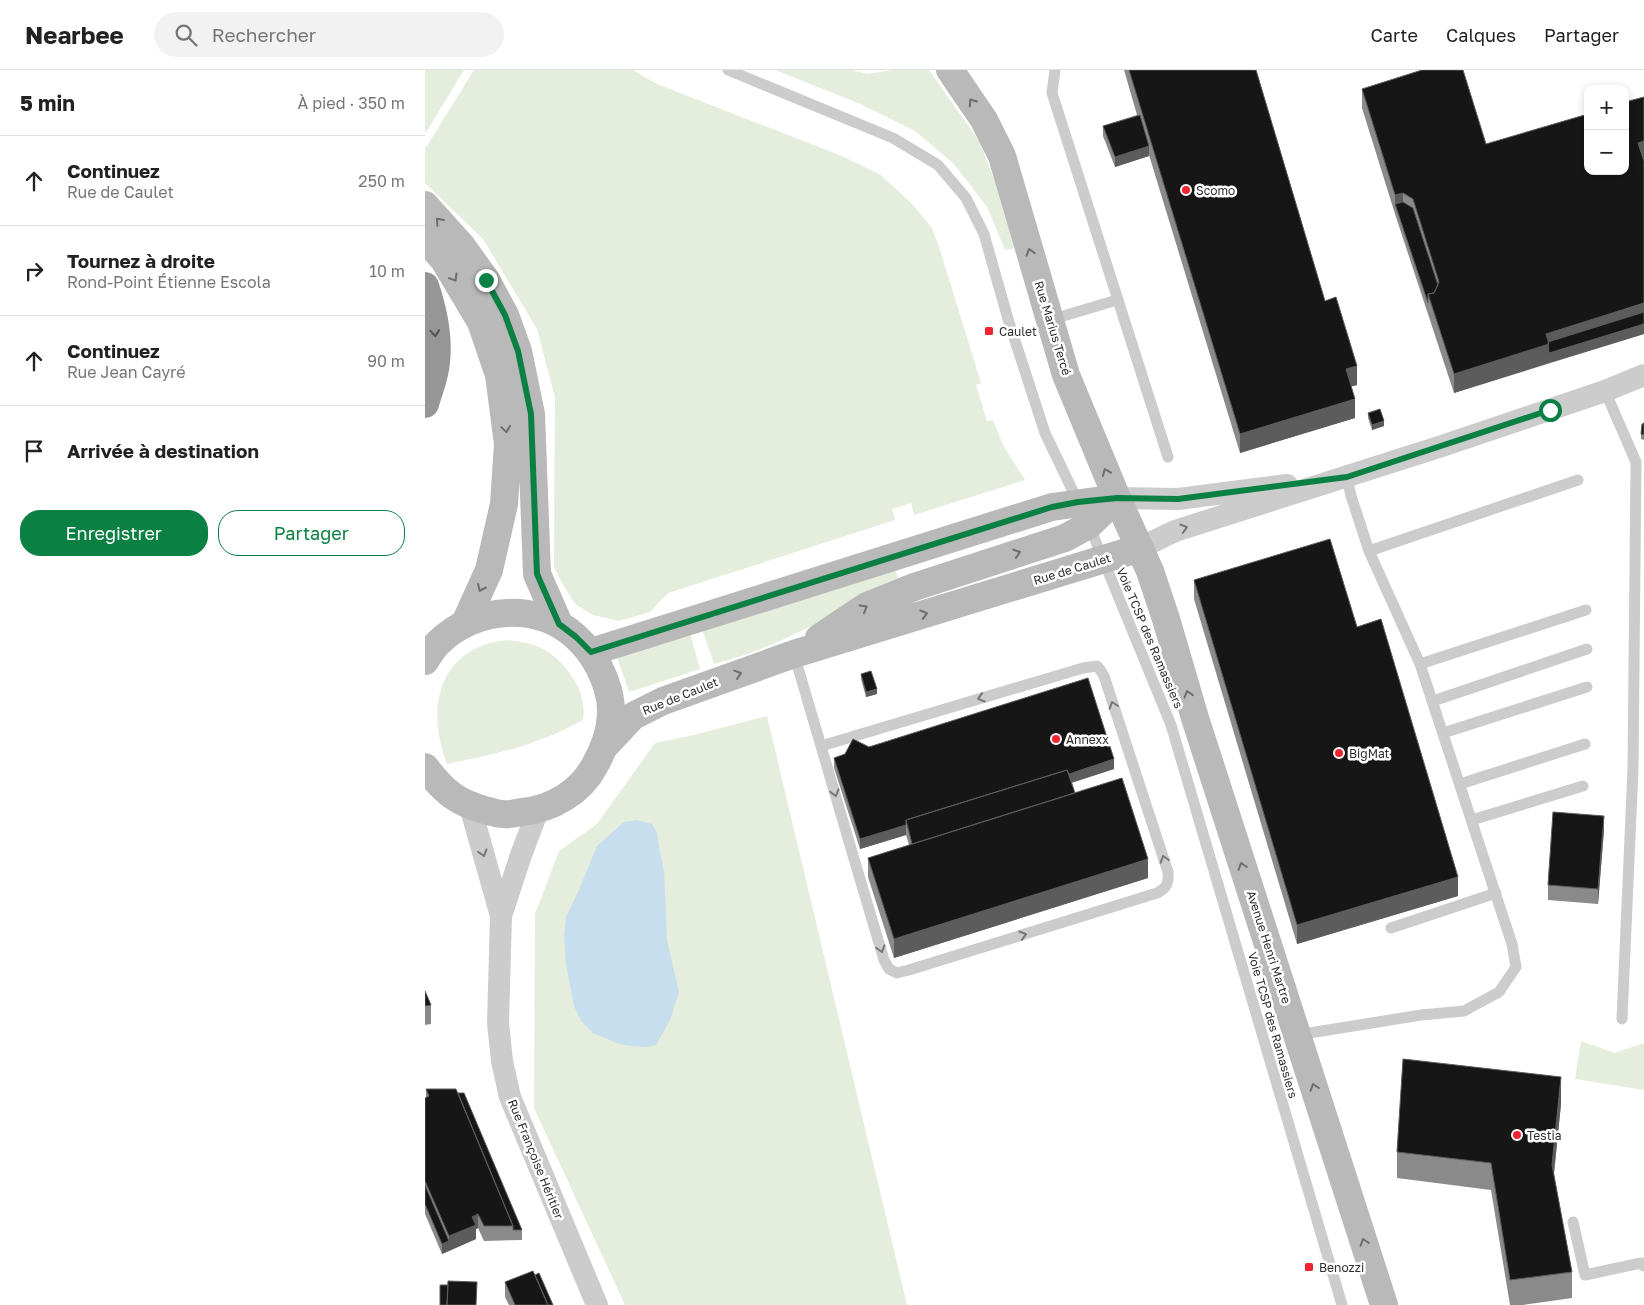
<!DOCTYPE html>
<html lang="fr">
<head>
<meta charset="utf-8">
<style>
	:root { --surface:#fff; --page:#f2f2f2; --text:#222; --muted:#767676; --line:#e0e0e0; --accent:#0b8043 }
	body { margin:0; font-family:"Golos Text",sans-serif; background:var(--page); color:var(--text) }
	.controls { position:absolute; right:15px; top:15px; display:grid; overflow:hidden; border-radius:10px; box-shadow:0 2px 8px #0003 }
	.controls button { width:45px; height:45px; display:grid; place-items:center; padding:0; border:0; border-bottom:1px solid var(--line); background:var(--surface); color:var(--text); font:25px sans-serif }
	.stop { position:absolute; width:15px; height:15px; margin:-11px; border:4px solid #0b8043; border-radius:50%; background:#fff }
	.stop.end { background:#0b8043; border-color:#fff; box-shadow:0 1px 5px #0008 }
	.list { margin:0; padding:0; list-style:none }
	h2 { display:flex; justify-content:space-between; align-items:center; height:65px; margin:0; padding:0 20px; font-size:21px }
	h2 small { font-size:16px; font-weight:400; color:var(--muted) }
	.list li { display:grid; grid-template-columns:32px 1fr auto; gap:15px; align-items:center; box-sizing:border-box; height:90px; padding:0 20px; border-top:1px solid var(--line) }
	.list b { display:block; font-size:19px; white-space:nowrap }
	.list p { margin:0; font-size:16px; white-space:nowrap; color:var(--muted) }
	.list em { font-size:16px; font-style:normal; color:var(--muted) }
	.actions { display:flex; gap:10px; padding:15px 20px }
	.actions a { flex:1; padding:11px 0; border:1px solid var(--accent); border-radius:20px; text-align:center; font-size:18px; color:var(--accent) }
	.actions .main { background:var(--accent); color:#fff }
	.icon { flex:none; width:28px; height:28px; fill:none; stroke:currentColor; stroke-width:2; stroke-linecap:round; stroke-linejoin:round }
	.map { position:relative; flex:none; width:1219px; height:1235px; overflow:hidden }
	header { display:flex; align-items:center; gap:30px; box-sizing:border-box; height:70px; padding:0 25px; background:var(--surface); border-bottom:1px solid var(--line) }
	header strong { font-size:24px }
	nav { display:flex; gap:28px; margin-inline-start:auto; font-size:18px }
	.search { width:350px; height:45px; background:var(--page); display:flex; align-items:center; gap:12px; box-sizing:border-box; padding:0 18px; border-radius:28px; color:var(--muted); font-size:19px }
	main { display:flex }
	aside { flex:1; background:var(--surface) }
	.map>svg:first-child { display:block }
</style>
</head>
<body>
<header>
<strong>Nearbee</strong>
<div class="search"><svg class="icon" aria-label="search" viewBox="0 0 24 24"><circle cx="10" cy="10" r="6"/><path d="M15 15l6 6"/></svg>Rechercher</div>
<nav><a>Carte</a><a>Calques</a><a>Partager</a></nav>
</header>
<main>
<aside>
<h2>5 min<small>À pied · 350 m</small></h2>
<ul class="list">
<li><svg class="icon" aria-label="ahead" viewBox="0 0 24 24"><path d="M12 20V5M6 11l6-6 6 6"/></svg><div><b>Continuez</b><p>Rue de Caulet</p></div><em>250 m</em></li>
<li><svg class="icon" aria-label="right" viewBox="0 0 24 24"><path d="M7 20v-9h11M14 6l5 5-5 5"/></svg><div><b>Tournez à droite</b><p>Rond-Point Étienne Escola</p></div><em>10 m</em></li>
<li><svg class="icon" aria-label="ahead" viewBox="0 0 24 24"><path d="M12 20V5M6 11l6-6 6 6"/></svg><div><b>Continuez</b><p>Rue Jean Cayré</p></div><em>90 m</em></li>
<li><svg class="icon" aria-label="arrive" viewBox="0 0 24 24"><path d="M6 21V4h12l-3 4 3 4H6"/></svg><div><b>Arrivée à destination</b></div></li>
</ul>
<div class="actions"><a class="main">Enregistrer</a><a>Partager</a></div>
</aside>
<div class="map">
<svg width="1219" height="1235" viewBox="0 0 1219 1235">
	<rect width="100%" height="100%" fill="#fff"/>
	<path fill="#e5eddc" d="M 0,0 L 39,0 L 0,64 Z
		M 49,0 L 208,0 L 232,14 L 417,86 L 456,105 L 487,134 L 507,158 L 515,180 L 556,313 L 551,315 L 562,351 L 568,350 L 578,375 L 600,410 L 489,445 L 486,433 L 467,439 L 470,450 L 243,523 L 225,542 L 194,551 L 168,545 L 150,534 L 137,513 L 129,497 L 130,328 L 112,259 L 58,169 L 0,113 L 0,79 Z
		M 350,0 L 427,0 L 441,4 L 469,0 L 504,0 L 554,71 L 569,109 L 589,178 L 580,180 L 562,137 L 528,93 L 490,61 L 433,33 Z
		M 470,499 L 473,508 L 449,518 L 386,556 L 355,571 L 323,584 L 289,594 L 277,559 Z
		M 265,563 L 275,599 L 204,622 L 192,587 Z
		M 82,570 C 93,571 105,573 116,578 C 140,590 163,621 158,650 C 113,675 72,684 22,694 C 0,637 14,577 82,570 Z
		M 342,646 L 482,1235 L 200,1235 L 109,1038 L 110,844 L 134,781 L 172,754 L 230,673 L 269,665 Z
		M 1156,971 L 1190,983 L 1219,973 L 1219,1020 L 1150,1009 Z"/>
	<path fill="#c7deee" d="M 211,750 L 227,754 L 232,763 L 234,778 L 239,801 L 242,870 L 254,922 L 245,950 L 231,975 L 222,977 L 208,976 L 194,974 L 168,963 L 156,951 L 149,936 L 141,894 L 139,866 L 141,847 L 153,822 L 172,776 L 199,752 Z"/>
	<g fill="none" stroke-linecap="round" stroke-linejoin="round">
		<path stroke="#ccc" stroke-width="11" d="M 303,0 L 468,68 L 513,95 L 541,128 L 559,164 L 583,249 L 620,363 L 654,434
			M 630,0 L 627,23 L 743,387
			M 625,250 L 692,230
			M 1180,321 L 1211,392 L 1208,699 L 1197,949
			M 664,455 L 746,655 L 917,1235
			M 944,481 L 1153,410
			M 369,584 C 398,686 429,788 459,890 L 464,899 L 472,903 L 484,900 L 732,823 C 742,818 744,813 743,802 L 679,606 L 676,601 L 672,596 L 658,598 L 396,676
			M 995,594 L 1161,540
			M 1008,631 L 1162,579
			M 1018,663 L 1162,617
			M 1035,714 L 1160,674
			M 1047,750 L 1158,716
			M 966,858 L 1071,823
			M 872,965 L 996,945 L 1039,941 L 1074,922 L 1091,897 L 1087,874 L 995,594 L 944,481 L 926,426 L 922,407
			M 1148,1152 L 1160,1205 L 1216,1193 L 1219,1196"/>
		<path stroke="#ccc" stroke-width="22" d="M 692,428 L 753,429 L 862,415
			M 715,478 L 750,461 L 1017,376 L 1180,321 L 1219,305
			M 45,736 L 76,846
			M 113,740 L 96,785 L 76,846 L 73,953 L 77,991 L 85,1027 L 172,1235"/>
		<path stroke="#b9b9b9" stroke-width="28" d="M 525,0 L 559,50 L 577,86 L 641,305 L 692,428 L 725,501 L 741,549 L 770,648 L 959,1235
			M 0,135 L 36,175 L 61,210 L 80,245 L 93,281 L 106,344 L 112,504 L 134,554
			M 0,169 L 19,190 L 56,252 L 74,305 L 83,374 L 79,434 L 64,500 L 40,553
			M 394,568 L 442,536 L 489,517 L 640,468 L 664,455 L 692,428
			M 166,582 L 627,437 L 692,428
			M 0,591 C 4,585 8,578 13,573 C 50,536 113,532 151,567 C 161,576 168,586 174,597 C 181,611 187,629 186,645 C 185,663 179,679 170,695 C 156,722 127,739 97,742 C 91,743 84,745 78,744 C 73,744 68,742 63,741 C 32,733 19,722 0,697
			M 180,676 L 208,646 L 238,631 L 369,584 L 715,478"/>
		<path stroke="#969696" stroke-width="28" d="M 0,216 C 8,240 14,267 11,292 C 10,306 4,320 0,334"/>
	</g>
	<path fill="#8a8a8a" d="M 699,0 L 831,0 L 900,231 L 932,315 L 926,316 L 930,348 L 815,383 L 724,85 L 724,86 L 690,97 L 678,66 L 678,56 L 712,45 Z
		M 937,19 L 1061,74 L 1219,264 L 1029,323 L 970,144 L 937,38 Z
		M 943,343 L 959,356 L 947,360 L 943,348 Z
		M 1219,353 L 1219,370 L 1216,369 L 1216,364 Z
		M 769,510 L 932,557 L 1033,826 L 872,874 L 769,529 Z
		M 436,604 L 452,624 L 441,627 L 436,609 Z
		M 444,677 L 689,699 L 647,713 L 650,723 L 723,808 L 469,888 L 443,807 L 443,788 L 484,775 L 481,765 L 435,779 L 409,698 L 409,688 Z
		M 1179,760 L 1173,834 L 1123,830 L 1123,815 Z
		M 0,921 L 6,935 L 6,954 L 0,955 Z
		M 1,1019 L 97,1160 L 97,1170 L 59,1171 L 53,1158 L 51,1159 L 51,1169 L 17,1184 L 0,1144 L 0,1028 L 1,1028 Z
		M 1136,1034 L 1129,1104 L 1147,1202 L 1147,1228 L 1098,1235 L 1085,1235 L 1066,1120 L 972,1108 L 972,1082 Z
		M 110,1205 L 128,1235 L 84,1235 L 80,1227 L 80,1212 Z"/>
	<path fill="#5c5c5c" d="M 1219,71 L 1219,90 L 1213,73 Z
		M 724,76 L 724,86 L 690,97 L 690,87 Z
		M 978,123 L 978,142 L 970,134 L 970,144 L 970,125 Z
		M 1219,233 L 1219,252 L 1124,282 L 1124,293 L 1029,323 L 1029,304 L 1121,264 Z
		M 1219,254 L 1219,264 L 1124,293 L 1124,283 Z
		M 932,296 L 932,315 L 921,318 L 921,299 Z
		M 930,329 L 930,348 L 815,383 L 815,364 Z
		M 959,351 L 959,356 L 947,360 L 947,355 Z
		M 452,619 L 452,624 L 441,627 L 441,622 Z
		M 689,689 L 689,699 L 484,764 L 482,754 Z
		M 1179,746 L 1179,760 L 1173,834 L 1173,819 Z
		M 481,755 L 481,765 L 435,779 L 435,769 Z
		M 723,789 L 723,808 L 469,888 L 469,869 Z
		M 1033,807 L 1033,826 L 872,874 L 872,855 Z
		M 1136,1007 L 1136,1034 L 1127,1122 L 1127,1095 Z
		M 53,1144 L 53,1158 L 51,1159 L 51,1169 L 17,1184 L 17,1174 L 24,1171 L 24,1166 L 47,1147 Z"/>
	<path fill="#161616" stroke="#5c5c5c" d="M 704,0 L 831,0 L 900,231 L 911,227 L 932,296 L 921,299 L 930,329 L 815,364 Z
		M 997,0 L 1038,0 L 1061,74 L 1163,44 L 1163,101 L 1200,101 L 1200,32 L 1219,27 L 1219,71 L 1213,73 L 1219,91 L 1219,233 L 1121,264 L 1124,274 L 1029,304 L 1003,224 L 1009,223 L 1014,212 L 988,129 L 978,123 L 970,125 L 937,19 Z
		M 715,45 L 724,76 L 690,87 L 678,56 Z
		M 978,132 L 988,138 L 1013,215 L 1009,223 L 1003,224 L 1003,233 L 970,134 Z
		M 1219,242 L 1219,254 L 1124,283 L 1123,272 Z
		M 955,339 L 959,351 L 947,355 L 943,343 Z
		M 1219,353 L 1219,365 L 1216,364 L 1217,354 Z
		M 905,469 L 932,557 L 956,549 L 1033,807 L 872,855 L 769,510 Z
		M 446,601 L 452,619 L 441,622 L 436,604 Z
		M 663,608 L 689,689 L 644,704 L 642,700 L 481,750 L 481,755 L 435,769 L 409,688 L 420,684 L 428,669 L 444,677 Z
		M 642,700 L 650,723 L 487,774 L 481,750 Z
		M 697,708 L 723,789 L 469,869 L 443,788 Z
		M 1128,742 L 1179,746 L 1173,819 L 1123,815 Z
		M 0,921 L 6,935 L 0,936 Z
		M 978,989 L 1136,1007 L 1127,1095 L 1147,1202 L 1085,1210 L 1066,1093 L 972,1082 Z
		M 1,1019 L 31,1019 L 88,1156 L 59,1156 L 53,1144 L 47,1147 L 51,1155 L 24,1166 L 0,1111 L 0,1028 L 4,1026 Z
		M 33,1023 L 39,1023 L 97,1160 L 88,1160 L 88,1156 Z
		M 0,1115 L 24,1171 L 17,1174 L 0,1134 Z
		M 108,1201 L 123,1235 L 90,1235 L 80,1212 Z
		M 114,1203 L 128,1235 L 123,1235 L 110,1205 Z
		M 23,1211 L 52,1212 L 51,1235 L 22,1235 Z
		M 15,1215 L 23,1215 L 22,1235 L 15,1235 Z"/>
	<defs><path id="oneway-chevron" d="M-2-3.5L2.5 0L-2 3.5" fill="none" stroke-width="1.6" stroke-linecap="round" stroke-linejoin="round" transform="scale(1.25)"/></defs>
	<g stroke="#6d6d6d">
		<use href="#oneway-chevron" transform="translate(547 32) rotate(-125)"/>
		<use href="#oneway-chevron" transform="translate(14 151) rotate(-132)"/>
		<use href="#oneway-chevron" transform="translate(605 182) rotate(-106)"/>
		<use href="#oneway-chevron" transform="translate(29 208) rotate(59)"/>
		<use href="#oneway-chevron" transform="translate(81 359) rotate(82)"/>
		<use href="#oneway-chevron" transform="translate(681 402) rotate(-112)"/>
		<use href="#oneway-chevron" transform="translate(592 483) rotate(-18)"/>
		<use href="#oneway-chevron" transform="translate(56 518) rotate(114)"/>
		<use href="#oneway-chevron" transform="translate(439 538) rotate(-30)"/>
		<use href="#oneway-chevron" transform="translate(499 544) rotate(-17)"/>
		<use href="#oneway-chevron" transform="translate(313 604) rotate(-19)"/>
		<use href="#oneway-chevron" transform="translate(763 624) rotate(-106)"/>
		<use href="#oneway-chevron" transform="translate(817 796) rotate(-108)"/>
		<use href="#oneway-chevron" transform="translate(889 1017) rotate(-108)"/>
		<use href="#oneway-chevron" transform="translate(939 1172) rotate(-108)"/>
	</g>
	<use stroke="#535353" href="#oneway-chevron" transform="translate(10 263) rotate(85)"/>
	<g stroke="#767676">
		<use href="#oneway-chevron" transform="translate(759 458) rotate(-17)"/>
		<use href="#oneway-chevron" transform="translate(556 628) rotate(163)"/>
		<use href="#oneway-chevron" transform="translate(688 635) rotate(-108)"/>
		<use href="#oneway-chevron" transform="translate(410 723) rotate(74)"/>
		<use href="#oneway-chevron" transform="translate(58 783) rotate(74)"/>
		<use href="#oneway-chevron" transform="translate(739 789) rotate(-108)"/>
		<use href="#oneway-chevron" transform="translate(598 865) rotate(-17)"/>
		<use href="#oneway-chevron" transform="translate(456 879) rotate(74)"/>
	</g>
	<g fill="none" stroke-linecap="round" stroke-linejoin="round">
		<path stroke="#0b8043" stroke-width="6" d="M 61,210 L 80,245 L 93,281 L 106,344 L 112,504 L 134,554 L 151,567 L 166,582 L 627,437 L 653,432 L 692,428 L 753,429 L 922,407 L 1125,340"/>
	</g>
	<g fill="#f12532" stroke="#fff" stroke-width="2">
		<circle cx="761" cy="120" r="5"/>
		<rect x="559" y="256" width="10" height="10" rx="2.5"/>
		<circle cx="631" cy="669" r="5"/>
		<circle cx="914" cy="683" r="5"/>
		<circle cx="1092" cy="1065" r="5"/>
		<rect x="879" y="1192" width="10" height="10" rx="2.5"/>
	</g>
	<g text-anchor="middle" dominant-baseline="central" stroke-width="5" stroke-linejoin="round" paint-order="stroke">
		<g font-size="12" fill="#2f2f2f" stroke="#fff" text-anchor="start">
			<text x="771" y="120">Scomo</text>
			<text x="574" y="261">Caulet</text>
			<text x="641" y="669">Annexx</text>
			<text x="924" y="683">BigMat</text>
			<text x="1102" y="1065">Testia</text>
			<text x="894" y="1197">Benozzi</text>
		</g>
		<g font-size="12" fill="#2f2f2f" stroke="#fff">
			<text transform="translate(628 258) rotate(73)">Rue Marius Tercé</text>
			<text transform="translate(647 499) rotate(-17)">Rue de Caulet</text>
			<text transform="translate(725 568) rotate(67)">Voie TCSP des Ramassiers</text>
			<text transform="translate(255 626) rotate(-22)">Rue de Caulet</text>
			<text transform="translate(844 877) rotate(72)">Avenue Henri Martre</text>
			<text transform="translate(848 955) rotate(74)">Voie TCSP des Ramassiers</text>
			<text transform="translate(111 1089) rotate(68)">Rue Françoise Héritier</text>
		</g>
	</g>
</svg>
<div class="controls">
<button>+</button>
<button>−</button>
</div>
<div class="stop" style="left:1125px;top:340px"></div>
<div class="stop end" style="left:61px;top:210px"></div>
</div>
</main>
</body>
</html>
